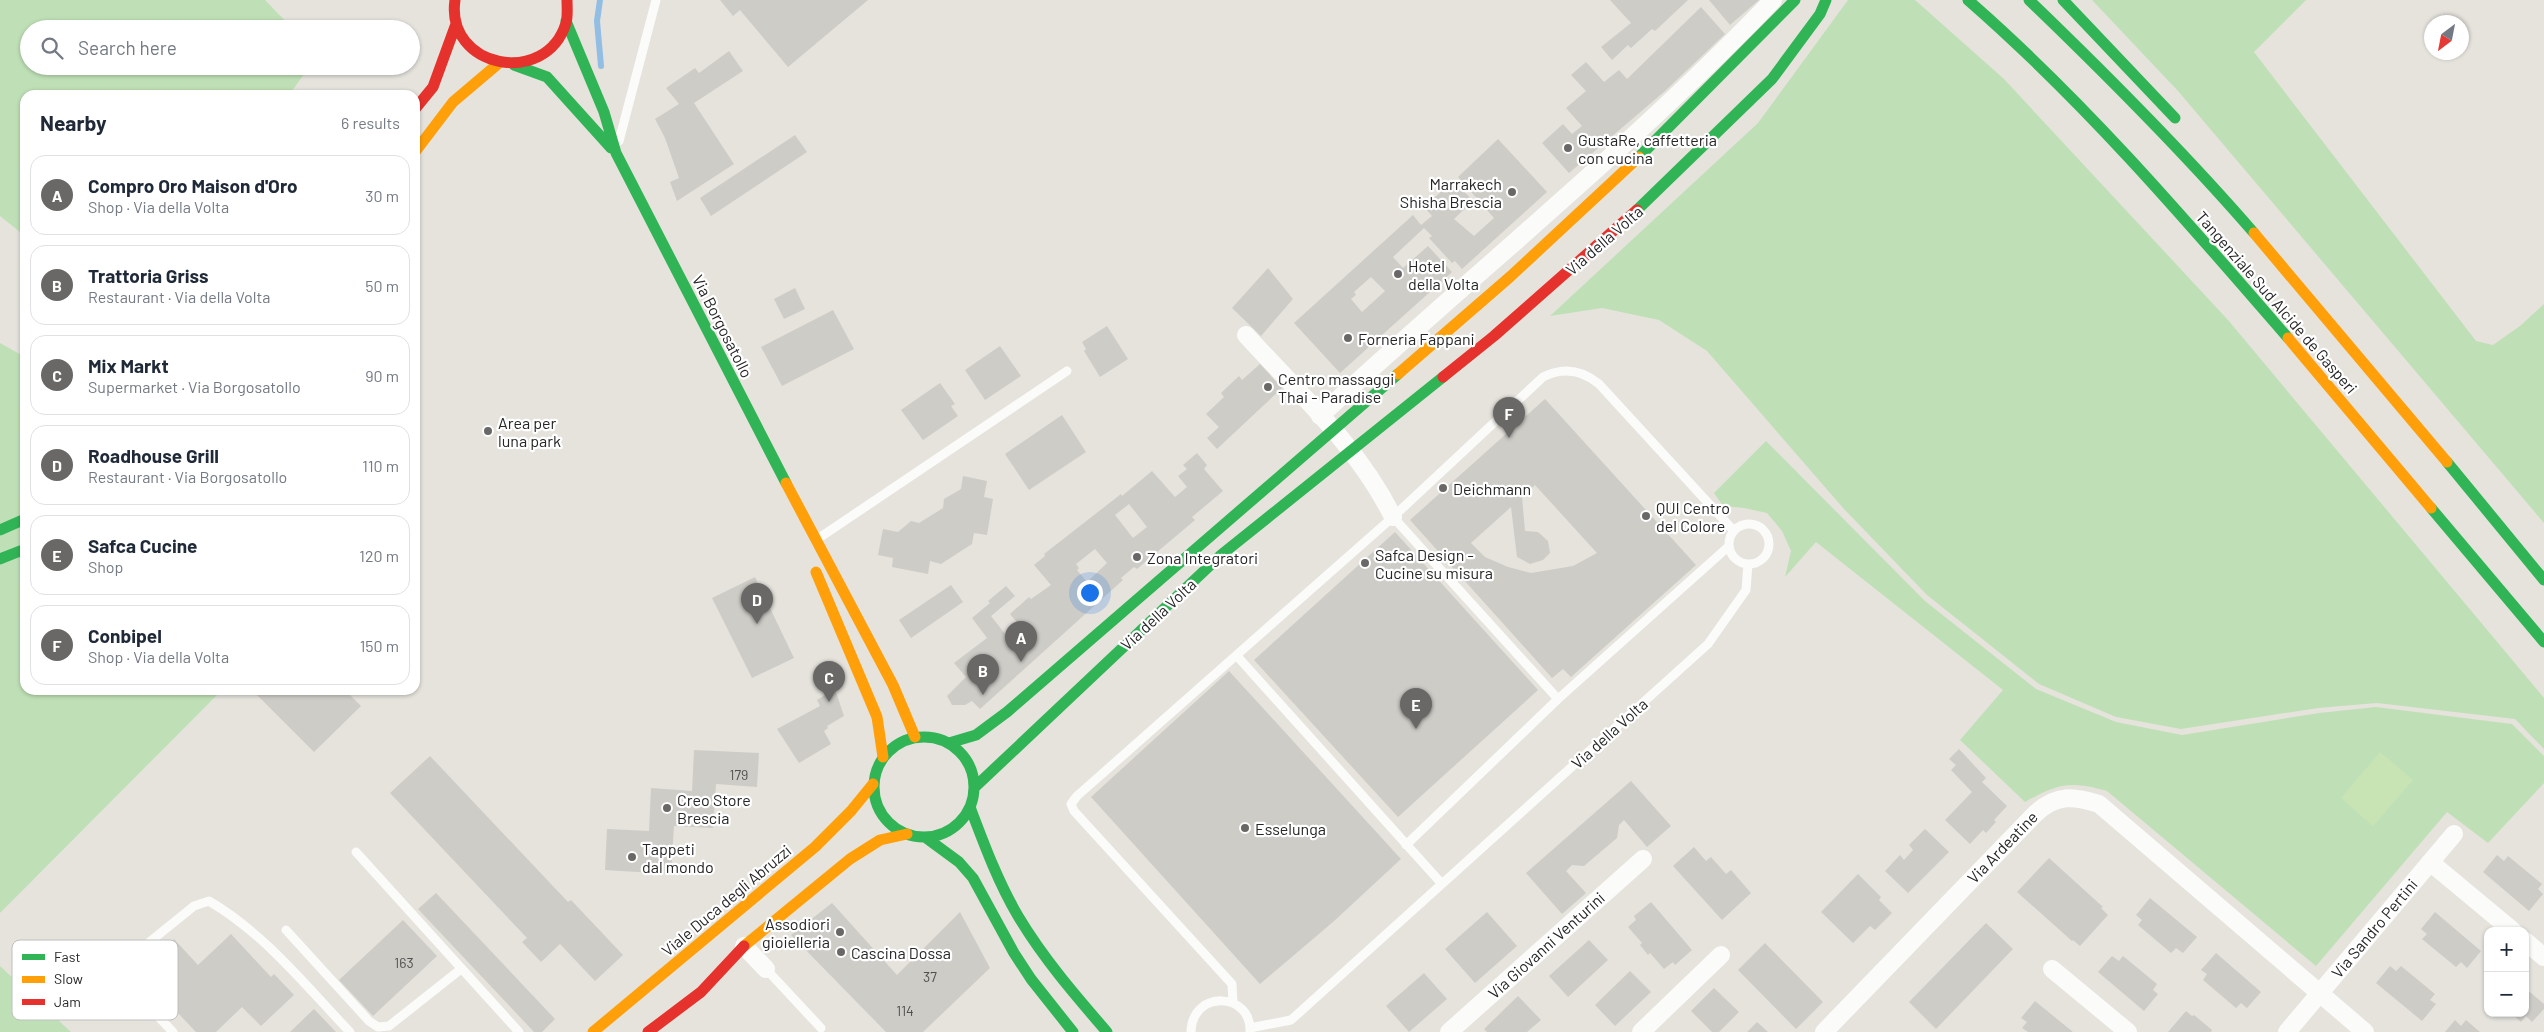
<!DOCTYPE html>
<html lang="en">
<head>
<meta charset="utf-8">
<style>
	:root { --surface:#fff; --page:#f2f2f3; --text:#1f2937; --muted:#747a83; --line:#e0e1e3; --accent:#696866 }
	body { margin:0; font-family:Barlow,sans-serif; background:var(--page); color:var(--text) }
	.controls { position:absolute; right:15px; bottom:15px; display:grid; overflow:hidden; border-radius:10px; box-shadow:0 1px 4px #0004 }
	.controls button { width:45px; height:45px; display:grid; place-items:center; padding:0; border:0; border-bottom:1px solid var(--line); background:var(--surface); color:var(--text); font:25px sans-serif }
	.compass { position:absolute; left:2424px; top:15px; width:45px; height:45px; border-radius:50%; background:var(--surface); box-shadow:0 1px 4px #0004; rotate:212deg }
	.you { position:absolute; left:1089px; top:592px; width:18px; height:18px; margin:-12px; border:4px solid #fff; border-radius:50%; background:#1a73e8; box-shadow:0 0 0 8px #1a73e833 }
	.badge { display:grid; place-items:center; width:32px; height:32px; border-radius:50%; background:var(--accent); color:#fff; font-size:16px; font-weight:700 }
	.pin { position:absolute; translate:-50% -41px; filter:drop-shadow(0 1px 2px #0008) }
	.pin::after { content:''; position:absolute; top:26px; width:18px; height:15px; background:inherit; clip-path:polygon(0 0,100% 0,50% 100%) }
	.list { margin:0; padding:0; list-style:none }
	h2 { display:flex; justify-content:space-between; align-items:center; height:65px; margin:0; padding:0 20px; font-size:21px }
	h2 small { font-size:16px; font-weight:400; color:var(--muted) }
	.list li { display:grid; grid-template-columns:32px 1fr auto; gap:15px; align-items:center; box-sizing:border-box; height:80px; margin:0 10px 10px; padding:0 10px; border:1px solid var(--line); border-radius:15px }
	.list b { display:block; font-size:19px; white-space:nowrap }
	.list p { margin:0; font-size:16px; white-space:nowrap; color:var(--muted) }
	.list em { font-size:16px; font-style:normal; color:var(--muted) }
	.icon { flex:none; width:28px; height:28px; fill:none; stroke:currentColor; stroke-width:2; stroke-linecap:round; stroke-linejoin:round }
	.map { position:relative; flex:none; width:2544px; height:1032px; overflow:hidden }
	.search { position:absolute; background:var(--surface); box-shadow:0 1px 4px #0004; left:20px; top:20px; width:400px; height:55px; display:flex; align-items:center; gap:12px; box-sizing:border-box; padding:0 18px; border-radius:28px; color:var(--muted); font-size:19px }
	.panel { position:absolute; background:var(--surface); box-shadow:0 1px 4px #0004; left:20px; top:90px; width:400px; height:605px; border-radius:15px }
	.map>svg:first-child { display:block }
</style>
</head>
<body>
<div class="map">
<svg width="2544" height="1032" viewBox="0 0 2544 1032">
	<rect width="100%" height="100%" fill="#e5e3dc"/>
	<path fill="#bfe0b6" d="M 0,0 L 265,0 L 293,29 L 29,29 L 29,66 L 310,66 L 289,95 L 25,95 L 25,236 L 0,216 Z
		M 1848,0 L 1915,0 L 2004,79 L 2228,320 L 2544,698 L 2544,749 L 2515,719 L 2377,703 L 2318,708 L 2181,729 L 2116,717 L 2039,684 L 1927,595 L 1844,509 L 1707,351 L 1659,320 L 1602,308 L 1550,316 L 1758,123 Z
		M 2092,0 L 2306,0 L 2254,52 L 2476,341 L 2493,345 L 2520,326 L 2544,304 L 2544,523 L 2178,91 Z
		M 0,343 L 25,357 L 25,690 L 222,690 L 0,913 Z
		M 1766,441 L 1925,601 L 2036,689 L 2116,722 L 2182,735 L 2319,713 L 2376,707 L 2512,724 L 2544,756 L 2544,783 L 2488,843 L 2447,812 L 2316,966 L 2107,791 C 2070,781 2059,783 2025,802 L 1960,740 L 2003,690 L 1816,542 L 1785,577 L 1791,551 L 1782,531 L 1767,513 L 1744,508 L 1723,506 L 1714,493 Z
		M 0,966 L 71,1032 L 0,1032 Z"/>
	<path fill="#c8e4b4" d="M 2380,752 L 2413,780 L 2373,826 L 2341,798 Z"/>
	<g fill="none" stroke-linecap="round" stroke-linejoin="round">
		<path stroke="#92bee3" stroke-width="6" d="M 600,0 L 597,21 L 601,66"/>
	</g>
	<path fill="#ceccc7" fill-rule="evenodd" d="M 720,0 L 868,0 L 788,67 L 740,10 L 733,16 Z
		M 1610,0 L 1688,0 L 1655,31 L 1652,29 L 1631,48 L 1628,45 L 1612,60 L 1601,47 L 1631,23 Z
		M 1709,0 L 1759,0 L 1730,25 Z
		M 1701,7 L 1725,34 L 1665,91 L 1569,173 L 1542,143 L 1563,124 L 1572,134 L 1582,126 L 1566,108 L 1586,91 L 1571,75 L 1586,62 L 1604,82 L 1619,70 L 1627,79 Z
		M 729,51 L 743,71 L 694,103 L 734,164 L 677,201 L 670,182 L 679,178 L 665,138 L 655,119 L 679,104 L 666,88 L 695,68 L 699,73 Z
		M 795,135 L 807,152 L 711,216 L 700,198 Z
		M 1498,139 L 1547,192 L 1462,269 L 1455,261 L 1452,263 L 1429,238 L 1432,236 L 1424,228 L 1393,257 L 1403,268 L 1428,246 L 1452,272 L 1340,373 L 1294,323 L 1413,215 L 1421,225 L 1432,216 L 1424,207 L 1454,180 L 1473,201 L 1454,219 L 1474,236 L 1494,218 L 1458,177 ZM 1371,277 L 1385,291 L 1362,312 L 1351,299 L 1356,295 L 1354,292 Z
		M 1268,268 L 1293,299 L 1261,336 L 1232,308 Z
		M 795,288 L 805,309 L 784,319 L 774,299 Z
		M 833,310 L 854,349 L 782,386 L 761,347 Z
		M 1107,326 L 1128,359 L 1100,377 L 1084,351 L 1086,349 L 1082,342 Z
		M 1000,346 L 1021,376 L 985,400 L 965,370 Z
		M 1260,364 L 1282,388 L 1217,449 L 1207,438 L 1219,427 L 1206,414 L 1224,397 L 1221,393 L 1239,376 L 1242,380 Z
		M 940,383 L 955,404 L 951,406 L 958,416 L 923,440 L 901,410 Z
		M 1545,399 L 1696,565 L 1571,677 L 1563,669 L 1552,678 L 1410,520 ZM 1535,485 L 1597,553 L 1573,566 L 1531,573 L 1508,567 L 1485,557 L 1471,543 L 1511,507 L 1517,557 L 1530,564 L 1543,560 L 1550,553 L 1548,541 L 1538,532 L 1525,531 L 1522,497 Z
		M 1062,415 L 1086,452 L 1029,490 L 1005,454 Z
		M 1197,453 L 1207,465 L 1204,469 L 1223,491 L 1192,517 L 1195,520 L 1137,569 L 1134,567 L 1121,578 L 1123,580 L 980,709 L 972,701 L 965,705 L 952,705 L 947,696 L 966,677 L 954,663 L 987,638 L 972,618 L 990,603 L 988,601 L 1006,586 L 1015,596 L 991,616 L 1017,649 L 1030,638 L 1010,614 L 1029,597 L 1031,599 L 1051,585 L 1034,565 L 1045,556 L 1044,554 L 1121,494 L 1122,496 L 1152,471 L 1175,497 L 1187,487 L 1178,476 L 1187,469 L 1183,465 ZM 1129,504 L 1147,527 L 1133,538 L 1115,515 ZM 1095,549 L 1107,563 L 1087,582 L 1077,570 L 1079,568 L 1076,564 Z
		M 963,476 L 987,481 L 984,497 L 993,499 L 987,535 L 974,533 L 972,544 L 941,564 L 930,561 L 928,574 L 892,567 L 893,558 L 878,555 L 883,529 L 898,532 L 911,521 L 919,523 L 943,508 L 944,499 L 961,489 Z
		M 1395,532 L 1538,690 L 1398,817 L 1254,660 Z
		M 755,577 L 794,658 L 752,678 L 712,598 Z
		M 951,585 L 963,602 L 911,638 L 899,620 Z
		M 1229,671 L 1401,859 L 1333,922 L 1260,984 L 1091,797 Z
		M 835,689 L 844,716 L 827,726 L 828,728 L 824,731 L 831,744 L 799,763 L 777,729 L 820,706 L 817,700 Z
		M 260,690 L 345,690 L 361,706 L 314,752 L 256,694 Z
		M 1959,749 L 1986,778 L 1982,782 L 2007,806 L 1994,820 L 1996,822 L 1986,833 L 1983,830 L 1970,844 L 1945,820 L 1972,792 L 1951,770 L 1956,765 L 1949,759 Z
		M 694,750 L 759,753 L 757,787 L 716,784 L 713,828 L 674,826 L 671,874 L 605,870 L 607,829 L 649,831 L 651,788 L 692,791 Z
		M 430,756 L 568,902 L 571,900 L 623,955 L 595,981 L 560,944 L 541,962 L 522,942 L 527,938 L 390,793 Z
		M 1631,781 L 1671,826 L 1647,847 L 1624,820 L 1619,825 L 1617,838 L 1584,866 L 1572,865 L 1566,871 L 1586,893 L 1562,914 L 1526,873 Z
		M 1925,829 L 1949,852 L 1908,893 L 1885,871 L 1900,855 L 1904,860 L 1913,850 L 1909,845 Z
		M 1694,847 L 1706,861 L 1711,857 L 1726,874 L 1731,870 L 1751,893 L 1722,920 L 1673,866 Z
		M 2497,855 L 2504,861 L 2508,856 L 2542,884 L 2538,889 L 2543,894 L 2529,911 L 2483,872 Z
		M 2049,858 L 2103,907 L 2101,908 L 2108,915 L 2080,946 L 2073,940 L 2072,941 L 2017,892 Z
		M 1858,874 L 1881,897 L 1879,900 L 1892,913 L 1875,930 L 1870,926 L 1853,943 L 1821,912 Z
		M 436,893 L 555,1019 L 542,1032 L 534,1032 L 418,909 Z
		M 2150,898 L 2197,937 L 2183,953 L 2176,948 L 2171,953 L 2138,925 L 2142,920 L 2136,915 Z
		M 1651,902 L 1692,950 L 1675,965 L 1673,962 L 1664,969 L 1650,953 L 1648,955 L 1640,945 L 1642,943 L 1628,927 L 1636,920 L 1634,916 Z
		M 832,903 L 897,975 L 960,912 L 990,968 L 923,1032 L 886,1032 L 791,935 Z
		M 1487,912 L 1517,946 L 1475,983 L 1445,949 Z
		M 2435,912 L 2481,951 L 2467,968 L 2461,962 L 2456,967 L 2422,939 L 2427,934 L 2421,929 Z
		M 403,920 L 437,956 L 373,1016 L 339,980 Z
		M 1986,923 L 2013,949 L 1936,1029 L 1909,1002 Z
		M 231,934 L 271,977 L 274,974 L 294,995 L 261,1026 L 242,1007 L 216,1032 L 196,1032 L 139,972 L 174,939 L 198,965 Z
		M 1589,940 L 1608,960 L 1568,997 L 1549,976 Z
		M 1765,943 L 1823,1002 L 1796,1029 L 1738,970 Z
		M 2216,953 L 2261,992 L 2247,1008 L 2241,1003 L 2236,1008 L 2203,980 L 2207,974 L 2201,970 Z
		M 2112,956 L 2119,961 L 2123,956 L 2157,984 L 2153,990 L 2158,994 L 2144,1011 L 2098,972 Z
		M 2390,966 L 2396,971 L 2401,966 L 2435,994 L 2430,1000 L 2436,1004 L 2422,1021 L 2376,983 Z
		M 1630,971 L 1651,992 L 1615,1026 L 1595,1005 Z
		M 1424,973 L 1447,999 L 1409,1032 L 1386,1006 Z
		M 1714,988 L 1739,1012 L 1719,1032 L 1712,1032 L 1691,1011 Z
		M 2525,988 L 2544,1004 L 2544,1009 L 2532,1022 L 2526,1016 L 2521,1022 L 2511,1013 L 2525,1013 Z
		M 1518,996 L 1541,1020 L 1527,1032 L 1487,1032 L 1484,1029 Z
		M 2035,1001 L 2073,1032 L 2028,1032 L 2022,1028 L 2027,1022 L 2021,1018 Z
		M 314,1009 L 336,1032 L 290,1032 Z
		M 2186,1011 L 2192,1016 L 2194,1015 L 2212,1030 L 2211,1032 L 2168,1032 Z
		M 2455,1020 L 2461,1026 L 2466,1020 L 2480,1032 L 2445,1032 Z
		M 1757,1022 L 1768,1032 L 1747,1032 Z"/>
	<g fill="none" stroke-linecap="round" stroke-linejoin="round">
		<path stroke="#fbfbfa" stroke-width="9" d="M 619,141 L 656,0
			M 1393,517 L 1558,699
			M1729 544a20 20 0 1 1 40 0a20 20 0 1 1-40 0Z
			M 816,540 L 1067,371
			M 1237,656 L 1442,884
			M 1406,845 L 1558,699 L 1729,546
			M 356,852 L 519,1032
			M 286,930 L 369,1021 L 378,1027 L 389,1026 L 461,969
			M 766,969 L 821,1028
			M 1233,1003 L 1232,984 L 1074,811 L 1071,804 L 1077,796 L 1393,517 L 1543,377 C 1563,367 1581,369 1599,384 L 1734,531
			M 1250,1028 L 1291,1020 L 1708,644 L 1746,590 L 1748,564
			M 173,1032 L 132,989 L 125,975 L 131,957 L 194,906 L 209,901 C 265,934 305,985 350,1032
			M 1191,1032 C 1192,989 1252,992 1250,1032"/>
		<path stroke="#fbfbfa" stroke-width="18" d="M 1246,335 C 1298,392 1358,446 1393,517
			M 1320,416 C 1470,277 1631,148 1773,0
			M 2430,862 L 2513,931
			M 2525,941 L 2544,957
			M 744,946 L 766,969
			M 2052,969 L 2128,1032
			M 1449,1032 L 1643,859
			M 1641,1032 L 1721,955
			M 1824,1032 L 2036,813 C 2057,794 2074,796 2099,804 L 2365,1032
			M 2287,1032 L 2454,834"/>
		<path stroke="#30b455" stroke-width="11" d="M 1968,0 C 2085,102 2186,220 2288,338
			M 2029,0 C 2107,75 2183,151 2254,233
			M 2063,0 L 2175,118
			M 566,21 L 604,112 L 616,153 L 786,483
			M 514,65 L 547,77 L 611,148
			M 1639,157 L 1795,0
			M 1637,210 L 1772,79 L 1820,14 L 1826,0
			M 2447,462 L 2544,580
			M 2431,508 L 2544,642
			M 0,530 L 25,519
			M 0,559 L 25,549
			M874 787a50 50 0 1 1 100 0a50 50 0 1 1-100 0Z
			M 949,743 L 976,735 L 1007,712 L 1398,374
			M 975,787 L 1221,555 L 1443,377
			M 970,807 C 984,844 998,882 1018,916 C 1043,958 1075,995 1107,1032
			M 925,837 L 959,862 L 973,878 L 1014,953 L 1031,979 L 1073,1032"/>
		<path stroke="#ff9f0a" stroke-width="11" d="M 415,152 L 453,102 L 499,63
			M 2254,233 L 2447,462
			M 2288,338 L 2431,508
			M 1398,374 L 1511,276 L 1639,157
			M 786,483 L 893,685 L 915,737
			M 816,572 L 877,717 L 883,757
			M 744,946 L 850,859 L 880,840 L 907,834
			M 593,1032 L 815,847 L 851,811 L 873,784"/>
		<path stroke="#e5322d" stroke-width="11" d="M 455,0 C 445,68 546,88 566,23 C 568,16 567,7 567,0
			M 415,109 L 433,87 L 456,24
			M 1443,377 L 1494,336 L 1637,210
			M 648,1032 L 701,992 L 744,946"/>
	</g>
	<g fill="#696866" stroke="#fff" stroke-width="2">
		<circle cx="1568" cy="148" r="5"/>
		<circle cx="1512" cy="192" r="5"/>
		<circle cx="1398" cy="274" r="5"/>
		<circle cx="1348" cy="338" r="5"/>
		<circle cx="1268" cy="387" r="5"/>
		<circle cx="488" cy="431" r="5"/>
		<circle cx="1443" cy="488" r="5"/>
		<circle cx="1646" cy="516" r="5"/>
		<circle cx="1137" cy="557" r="5"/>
		<circle cx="1365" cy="563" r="5"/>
		<circle cx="667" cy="808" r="5"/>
		<circle cx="1245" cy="828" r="5"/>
		<circle cx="632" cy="857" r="5"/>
		<circle cx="840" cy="932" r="5"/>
		<circle cx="841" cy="952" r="5"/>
	</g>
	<g text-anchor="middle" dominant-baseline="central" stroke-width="4.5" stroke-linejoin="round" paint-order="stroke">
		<g font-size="14" fill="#51504f">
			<text x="739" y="774">179</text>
			<text x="404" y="962">163</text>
			<text x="930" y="976">37</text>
			<text x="905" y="1010">114</text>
		</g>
		<g font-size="16" fill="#262626" stroke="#fff" text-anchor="start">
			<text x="1578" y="139">GustaRe, caffetteria<tspan x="1578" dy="18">con cucina</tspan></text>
			<text x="1502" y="183" text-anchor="end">Marrakech<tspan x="1502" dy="18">Shisha Brescia</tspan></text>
			<text x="1408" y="265">Hotel<tspan x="1408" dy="18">della Volta</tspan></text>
			<text x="1358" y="338">Forneria Fappani</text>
			<text x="1278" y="378">Centro massaggi<tspan x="1278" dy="18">Thai - Paradise</tspan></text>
			<text x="498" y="422">Area per<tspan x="498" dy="18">luna park</tspan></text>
			<text x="1453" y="488">Deichmann</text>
			<text x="1656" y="507">QUI Centro<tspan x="1656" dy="18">del Colore</tspan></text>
			<text x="1375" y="554">Safca Design -<tspan x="1375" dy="18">Cucine su misura</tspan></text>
			<text x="1147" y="557">Zona Integratori</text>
			<text x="677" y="799">Creo Store<tspan x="677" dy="18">Brescia</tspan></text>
			<text x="1255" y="828">Esselunga</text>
			<text x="642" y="848">Tappeti<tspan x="642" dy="18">dal mondo</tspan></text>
			<text x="830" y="923" text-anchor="end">Assodiori<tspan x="830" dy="18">gioielleria</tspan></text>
			<text x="851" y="952">Cascina Dossa</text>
		</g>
		<g font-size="16" fill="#262626" stroke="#fff">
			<text transform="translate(1604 240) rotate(-41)">Via della Volta</text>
			<text transform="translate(2277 302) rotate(49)">Tangenziale Sud Alcide de Gasperi</text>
			<text transform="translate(723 326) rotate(63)">Via Borgosatollo</text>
			<text transform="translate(1158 614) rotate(-43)">Via della Volta</text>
			<text transform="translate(1609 733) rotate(-42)">Via della Volta</text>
			<text transform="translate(2002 847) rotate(-46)">Via Ardeatine</text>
			<text transform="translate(726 900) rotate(-40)">Viale Duca degli Abruzzi</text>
			<text transform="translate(2374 928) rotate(-50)">Via Sandro Pertini</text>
			<text transform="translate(1546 945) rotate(-42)">Via Giovanni Venturini</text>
		</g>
	</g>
	<rect x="12" y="940" width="166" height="80" rx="8" fill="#fff" stroke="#bebebe" stroke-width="1"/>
	<rect x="22" y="954" width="23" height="6" fill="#30b455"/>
	<rect x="22" y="976" width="23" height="7" fill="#ff9f0a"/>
	<rect x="22" y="999" width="23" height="6" fill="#e5322d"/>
	<g font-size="14" fill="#262626">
		<text x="54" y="962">Fast</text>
		<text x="54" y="984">Slow</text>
		<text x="54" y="1007">Jam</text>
	</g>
</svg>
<div class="controls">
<button>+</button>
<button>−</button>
</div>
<svg class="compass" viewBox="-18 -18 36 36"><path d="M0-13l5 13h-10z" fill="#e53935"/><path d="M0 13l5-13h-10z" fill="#747a83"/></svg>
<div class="you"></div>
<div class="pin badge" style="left:1021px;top:662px">A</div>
<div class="pin badge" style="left:983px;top:695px">B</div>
<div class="pin badge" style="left:829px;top:702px">C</div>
<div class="pin badge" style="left:757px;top:624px">D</div>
<div class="pin badge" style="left:1416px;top:729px">E</div>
<div class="pin badge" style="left:1509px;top:438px">F</div>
<div class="search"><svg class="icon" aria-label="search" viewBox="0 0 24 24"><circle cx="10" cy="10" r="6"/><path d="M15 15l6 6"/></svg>Search here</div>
<section class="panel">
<h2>Nearby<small>6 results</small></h2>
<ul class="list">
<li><span class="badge">A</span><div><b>Compro Oro Maison d'Oro</b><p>Shop · Via della Volta</p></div><em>30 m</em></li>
<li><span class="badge">B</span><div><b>Trattoria Griss</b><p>Restaurant · Via della Volta</p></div><em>50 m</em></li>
<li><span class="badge">C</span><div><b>Mix Markt</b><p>Supermarket · Via Borgosatollo</p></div><em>90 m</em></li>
<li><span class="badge">D</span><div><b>Roadhouse Grill</b><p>Restaurant · Via Borgosatollo</p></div><em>110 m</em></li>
<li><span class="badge">E</span><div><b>Safca Cucine</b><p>Shop</p></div><em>120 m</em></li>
<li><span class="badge">F</span><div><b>Conbipel</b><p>Shop · Via della Volta</p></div><em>150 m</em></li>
</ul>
</section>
</div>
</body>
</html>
